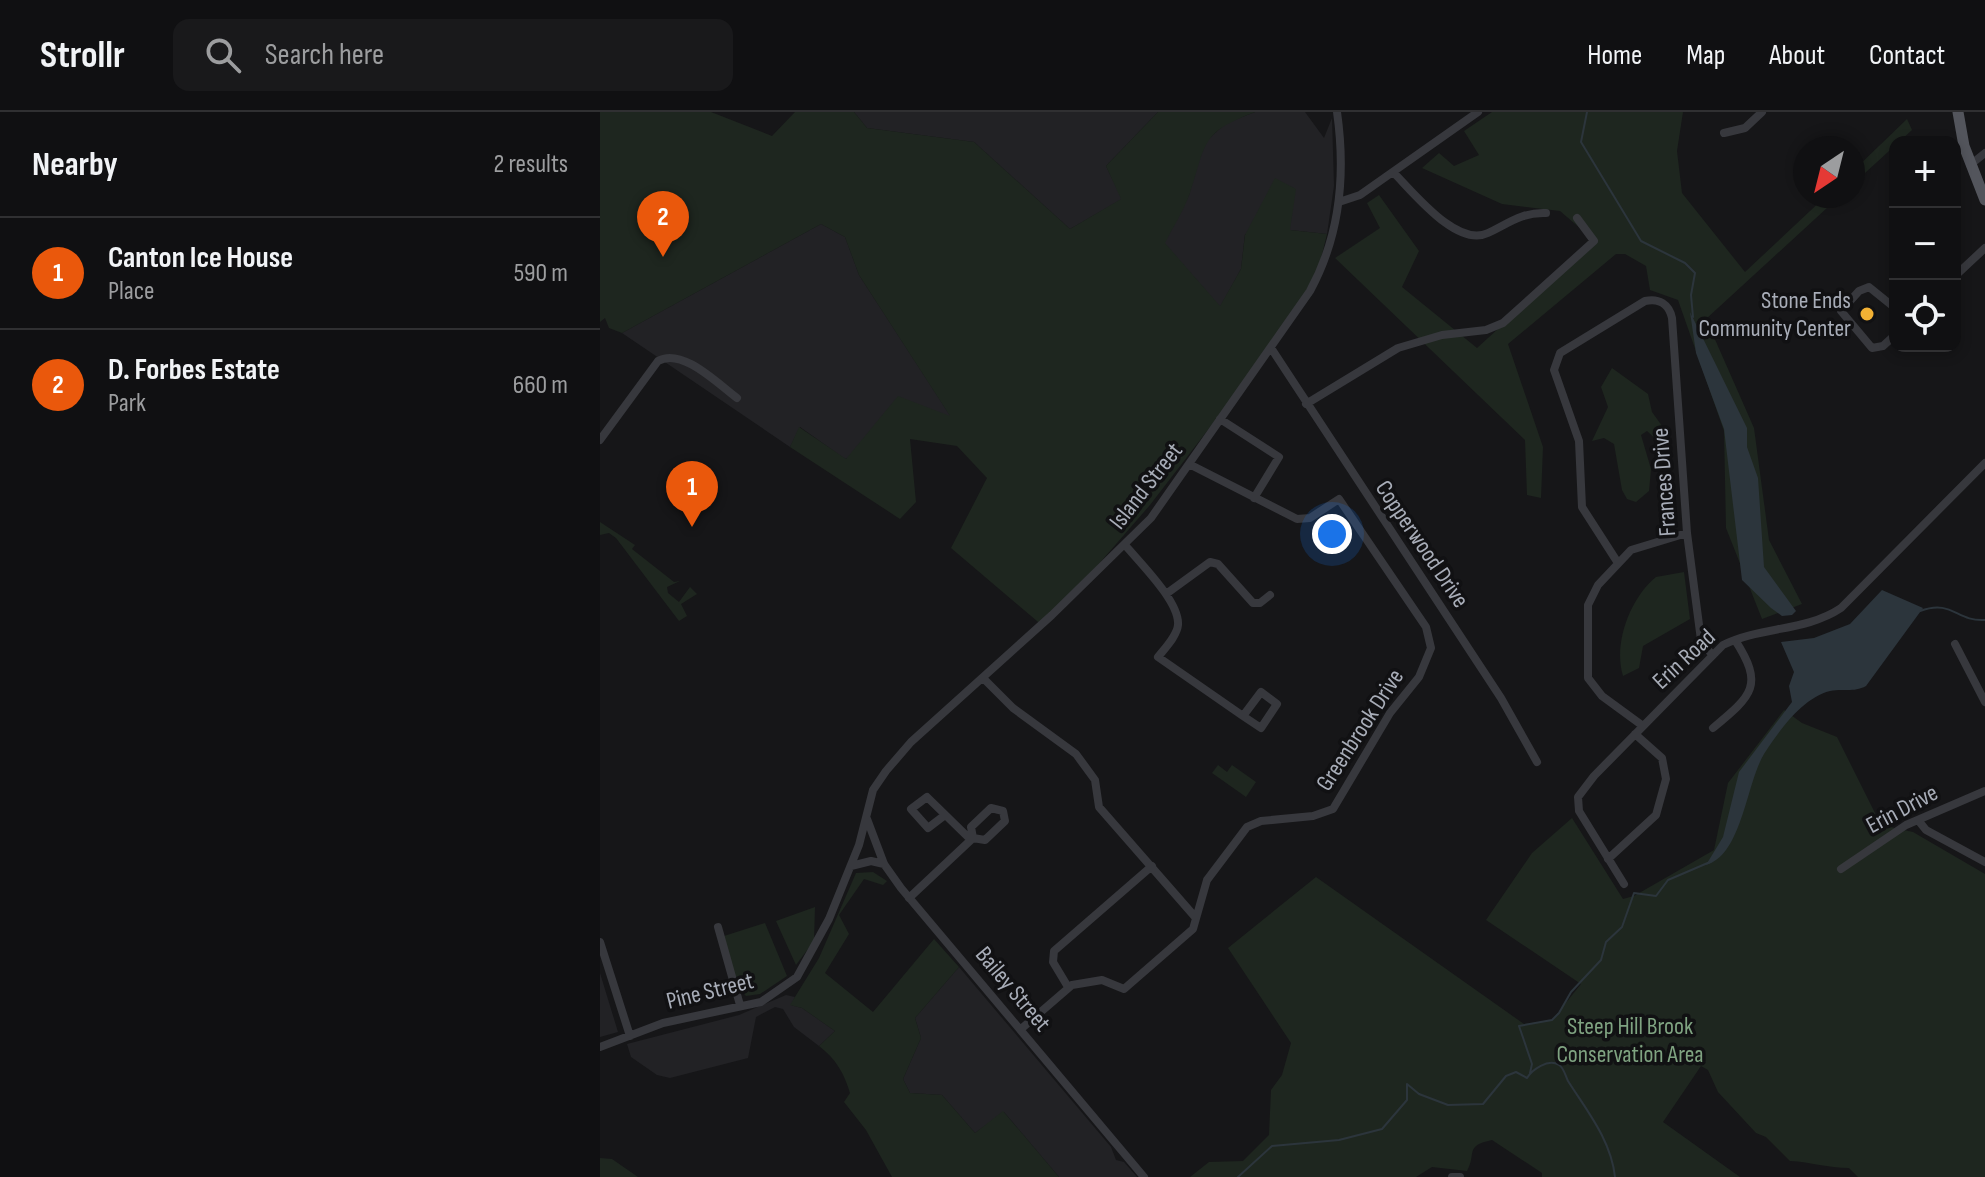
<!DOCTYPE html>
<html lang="en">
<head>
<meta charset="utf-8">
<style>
	:root { --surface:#101012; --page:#19191b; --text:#f1f3f6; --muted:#9c9d9f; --line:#303032; --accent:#ea580c }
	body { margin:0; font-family:"Sofia Sans Condensed",sans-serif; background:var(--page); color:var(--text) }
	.controls { position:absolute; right:24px; top:24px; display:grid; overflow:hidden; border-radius:16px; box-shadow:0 4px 12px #0003 }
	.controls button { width:72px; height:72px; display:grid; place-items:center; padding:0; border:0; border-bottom:2px solid var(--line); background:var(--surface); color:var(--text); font:40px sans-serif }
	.compass { position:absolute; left:1193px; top:24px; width:72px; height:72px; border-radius:50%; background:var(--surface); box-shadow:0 4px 12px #0003; rotate:215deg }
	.you { position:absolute; left:732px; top:422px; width:28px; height:28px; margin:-20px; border:6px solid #fff; border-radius:50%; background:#1a73e8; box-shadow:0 0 0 12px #1a73e833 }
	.badge { display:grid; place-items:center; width:52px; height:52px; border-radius:50%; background:var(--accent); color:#fff; font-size:26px; font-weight:700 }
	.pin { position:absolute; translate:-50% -66px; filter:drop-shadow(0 2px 4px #0008) }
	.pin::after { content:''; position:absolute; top:42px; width:28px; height:24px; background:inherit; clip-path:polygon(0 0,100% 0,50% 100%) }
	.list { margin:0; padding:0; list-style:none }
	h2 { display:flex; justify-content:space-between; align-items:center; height:104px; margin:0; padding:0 32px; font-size:34px }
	h2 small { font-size:26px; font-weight:400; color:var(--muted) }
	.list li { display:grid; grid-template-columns:52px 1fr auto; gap:24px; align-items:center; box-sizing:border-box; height:112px; padding:0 32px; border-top:2px solid var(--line) }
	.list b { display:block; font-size:30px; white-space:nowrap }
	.list p { margin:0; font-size:26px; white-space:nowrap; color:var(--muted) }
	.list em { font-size:26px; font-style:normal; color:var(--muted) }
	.icon { flex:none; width:44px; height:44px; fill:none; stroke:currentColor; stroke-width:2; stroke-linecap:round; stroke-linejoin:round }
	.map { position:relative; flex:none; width:1385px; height:1065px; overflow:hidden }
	header { display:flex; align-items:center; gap:48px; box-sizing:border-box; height:112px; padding:0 40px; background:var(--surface); border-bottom:2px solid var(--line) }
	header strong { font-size:38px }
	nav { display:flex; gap:44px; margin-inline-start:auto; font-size:28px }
	.search { width:560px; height:72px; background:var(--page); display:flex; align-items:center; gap:20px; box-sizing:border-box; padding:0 28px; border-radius:16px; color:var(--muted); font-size:30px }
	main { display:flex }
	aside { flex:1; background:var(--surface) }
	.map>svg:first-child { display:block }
</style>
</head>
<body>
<header>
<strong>Strollr</strong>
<div class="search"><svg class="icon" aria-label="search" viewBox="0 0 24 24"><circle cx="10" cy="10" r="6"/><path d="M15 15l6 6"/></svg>Search here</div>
<nav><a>Home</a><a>Map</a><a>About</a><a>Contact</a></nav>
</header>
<main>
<aside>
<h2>Nearby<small>2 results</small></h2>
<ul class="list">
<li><span class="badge">1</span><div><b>Canton Ice House</b><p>Place</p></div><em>590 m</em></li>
<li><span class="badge">2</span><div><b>D. Forbes Estate</b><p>Park</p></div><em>660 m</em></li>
</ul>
</aside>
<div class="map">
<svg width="1385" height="1065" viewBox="0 0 1385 1065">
	<rect width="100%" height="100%" fill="#161618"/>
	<path fill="#222225" d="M 254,0 L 558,0 L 506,54 L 522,87 L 470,117 L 374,30 L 267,16 Z
		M 655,0 L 705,0 L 724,26 L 732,6 L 734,74 L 727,122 L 690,118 L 645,122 L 641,157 L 620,195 L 564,131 L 589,83 L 602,33 L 626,11 Z
		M 221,112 L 245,125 L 259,163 L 351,305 L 245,347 L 200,315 L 190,335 L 22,221 Z
		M 359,855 L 511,1035 L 516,1048 L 524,1050 L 537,1065 L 459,1065 L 404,1000 L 375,1021 L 342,983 L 310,981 L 303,967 L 321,926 L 315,906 Z
		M 0,861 L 18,920 L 0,925 Z
		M 186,883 L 195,885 L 191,893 L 202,896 L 235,919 L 219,934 L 194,915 L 183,897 L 175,895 L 156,905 L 148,946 L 70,966 L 57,963 L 31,945 L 27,932 L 139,903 Z"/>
	<path fill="#1e261f" d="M 0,0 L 111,0 L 172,24 L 195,0 L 254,0 L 267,16 L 374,30 L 470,117 L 521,87 L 506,54 L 558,0 L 655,0 C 600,21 607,30 590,81 C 584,98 573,115 565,131 L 620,194 L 641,157 L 645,123 L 675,66 L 696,77 L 690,118 L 727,122 L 712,183 L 550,393 L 444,515 L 351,436 L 387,366 L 357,334 L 310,327 L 316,390 L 300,407 L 190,335 L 199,315 L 246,347 L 298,284 L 350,304 L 259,163 L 245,125 L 221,112 L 22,221 L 9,216 L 5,206 L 0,210 Z
		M 892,0 L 1083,0 L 1077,39 L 1082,81 L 1145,160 L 1226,84 L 1240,84 L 1106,207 L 1154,316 L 1169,428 L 1202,492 L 1162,507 L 1126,416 L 1124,319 L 1078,188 L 1050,178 L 1046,154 L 1025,142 L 1016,142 L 908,232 L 943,335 L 941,386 L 927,383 L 925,328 L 735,146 L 780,116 L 767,91 L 779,83 L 819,139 L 802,175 L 877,236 L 995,129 L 960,99 L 902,92 L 822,56 L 839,41 L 854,54 L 879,43 L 864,19 Z
		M 1307,7 L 1312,18 L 1253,72 L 1253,59 Z
		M 1012,256 L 1048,282 L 1052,300 L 1070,325 L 1063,334 L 1047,319 L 1041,323 L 1051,357 L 1049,379 L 1036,390 L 1027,387 L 1022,378 L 1014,332 L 1004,326 L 992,329 L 1008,295 L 1001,275 Z
		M 0,410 L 35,433 L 32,437 L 74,470 L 80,469 L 67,475 L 68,481 L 79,490 L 90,475 L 97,482 L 81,492 L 87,504 L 79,509 L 16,426 L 9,421 L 0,423 Z
		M 1084,460 L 1090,507 L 1043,534 L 1039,556 L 1023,564 C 1013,532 1030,486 1056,465 Z
		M 1184,598 L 1202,611 L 1237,625 L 1281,713 L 1313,720 L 1385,762 L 1385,1065 L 1258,1065 L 1249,1056 C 1228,1056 1211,1050 1190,1049 L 1166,1025 L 1156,1021 L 1118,980 L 1108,958 L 1101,954 L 1063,1010 L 1140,1065 L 942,1065 L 942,1061 L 892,1028 C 864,1034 877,1041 867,1059 L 832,1055 L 816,1065 L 590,1065 L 609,1050 L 643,1049 L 669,1023 L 671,978 L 682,963 L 691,931 L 628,836 L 716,765 L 924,912 L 952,908 L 981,872 L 886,808 L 932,741 L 972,706 L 1023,787 L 1034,784 L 1114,738 L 1128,671 Z
		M 618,653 L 627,660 L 632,653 L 656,670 L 646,685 L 612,661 Z
		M 273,760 L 287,769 L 283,773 L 264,767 L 239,803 L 249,822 L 225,861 L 273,900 L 334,827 L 359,855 L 315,906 L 321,926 L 303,967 L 310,981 L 342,983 L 375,1021 L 403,999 L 459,1065 L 292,1065 L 266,1018 L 244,990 L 250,981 C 244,961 236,947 219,934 L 235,919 L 202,896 L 190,893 L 219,846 L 256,761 Z
		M 215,795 L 214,829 L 196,853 L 176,809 Z
		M 165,811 L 187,864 L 160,882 L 146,884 L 138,875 L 124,824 Z
		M 0,1046 L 12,1047 L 38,1065 L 0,1065 Z"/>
	<path fill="#2c353c" d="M 1090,200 L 1147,316 L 1147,335 L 1158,366 L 1164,455 L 1196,499 L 1192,503 L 1182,504 L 1171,496 L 1142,468 L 1124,317 L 1096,241 Z
		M 1282,478 L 1323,496 L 1266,574 C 1253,581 1243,576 1230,579 C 1202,586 1179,619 1164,642 C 1146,672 1142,743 1106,753 L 1123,725 L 1139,660 L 1192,590 L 1189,574 L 1194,560 L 1181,530 L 1214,526 L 1250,512 Z"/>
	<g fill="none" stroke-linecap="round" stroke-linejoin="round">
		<path stroke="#2c353c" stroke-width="2" d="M 987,0 L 981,30 L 1041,129 L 1085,151 L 1095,161 L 1091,183 L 1093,205
			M 1320,499 C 1353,487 1356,510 1385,508
			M 930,961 L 932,952 L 919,914 L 952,908 L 959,901 L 971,880 L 1001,848 L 1006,830 L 1022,815 L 1034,781 L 1056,784 L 1068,768 L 1110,750
			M 638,1065 L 672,1034 L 739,1028 L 782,1017 L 807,988 L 807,972 L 819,982 L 848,993 L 883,992 L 906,964 L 916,960 L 927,966 C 932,958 948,946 959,953 C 964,956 965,963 968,969 C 987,999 1011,1028 1015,1065"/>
		<path stroke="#37383d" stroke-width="8" d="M 1124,21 L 1145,16 L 1162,0
			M 1370,53 L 1385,41
			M 793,60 C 814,81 857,136 888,121 C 909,111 922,100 946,101
			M 739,90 L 760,83 L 878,0
			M 1355,164 L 1385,136
			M 1295,196 L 1269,175 L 1259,179 L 1241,199 L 1272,236 L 1283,234 L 1295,223
			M 671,236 L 901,586 L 937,650
			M 706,292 L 798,236 L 842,223 L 886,218 L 903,211 L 994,129 L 977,106
			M 620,307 L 679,345 L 654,386
			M 0,328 L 58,249 C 82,235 118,272 137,286
			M 526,434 C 540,451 580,490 578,513 C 577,524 565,536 558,545 L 643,604 L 661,580 L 677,592 L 661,616 L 643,604
			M 1018,451 L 982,395 L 979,329 L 954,258 L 960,241 L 1045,189 C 1059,186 1069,192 1072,206 L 1087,421 L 1101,528 L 1112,543
			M 566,482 L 610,450 L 618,452 L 653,491 L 660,491 L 670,483
			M 1355,532 L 1385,590
			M 383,566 L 413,596 L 476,642 L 495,668 L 499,695 L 596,806
			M 1043,614 L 1002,584 L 988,566 L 988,493 L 998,473 L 1031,438 L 1087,421
			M 1113,616 C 1153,583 1164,573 1135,528
			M 345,703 L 328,716 L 311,697 L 327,685 L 370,727
			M 267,707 L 284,752 L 301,776 L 544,1065
			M 1318,708 L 1326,718 L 1385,750
			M 1008,747 L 1056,703 L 1066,667 L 1062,646 L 1035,622
			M 251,754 L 271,749 L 284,752
			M 1241,757 L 1306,713 L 1385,679
			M 1024,772 L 979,699 L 978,685 L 994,664 L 1123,533 C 1161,514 1205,520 1241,496 L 1385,351
			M 309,786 L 373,726 L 385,728 L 405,709 L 403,699 L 391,696 L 371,715 L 373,726
			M 118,815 L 140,893
			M 0,830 L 30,924
			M 468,875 L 453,850 L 454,839 L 552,754
			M 421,917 L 472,873 L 502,868 L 524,877 L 593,817 L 607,768 L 647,715 L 661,709 L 713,704 L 733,697 L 790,601 L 819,565 L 831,536 L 826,515 L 739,387 L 710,406 L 697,407 L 589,352
			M 0,935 L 63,911 L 161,890 L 197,865 L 229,807 L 259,733 L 273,678 L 286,659 L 311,630 L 452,503 L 551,406 L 710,179 C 740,124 746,63 737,0
			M 852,1065 L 860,1065"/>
		<path stroke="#53555c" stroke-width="11" d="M 1358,0 L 1364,34 L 1385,88"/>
	</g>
	<circle fill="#f2b134" stroke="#111113" stroke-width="3" cx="1267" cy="202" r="8"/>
	<g text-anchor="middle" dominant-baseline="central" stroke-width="7" stroke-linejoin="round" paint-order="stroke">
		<g font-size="24" fill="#a8adb8" stroke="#111113" text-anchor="end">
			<text x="1251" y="188">Stone Ends<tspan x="1251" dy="28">Community Center</tspan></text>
		</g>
		<g font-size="24" fill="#a8adb8" stroke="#111113">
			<text transform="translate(1064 370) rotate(-94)">Frances Drive</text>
			<text transform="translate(546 374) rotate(-52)">Island Street</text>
			<text transform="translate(822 432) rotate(56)">Copperwood Drive</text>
			<text transform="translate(1084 547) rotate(-43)">Erin Road</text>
			<text transform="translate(760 618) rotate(-57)">Greenbrook Drive</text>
			<text transform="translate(1302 697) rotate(-28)">Erin Drive</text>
			<text transform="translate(413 877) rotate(50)">Bailey Street</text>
			<text transform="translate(110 879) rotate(-14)">Pine Street</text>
		</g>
		<g font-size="24" fill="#7fa381" stroke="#111113">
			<text x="1030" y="914">Steep Hill Brook<tspan x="1030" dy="28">Conservation Area</tspan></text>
		</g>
	</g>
</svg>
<div class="controls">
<button>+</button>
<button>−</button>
<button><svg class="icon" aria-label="locate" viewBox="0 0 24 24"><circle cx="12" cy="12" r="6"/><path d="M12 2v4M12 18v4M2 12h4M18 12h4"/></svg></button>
</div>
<svg class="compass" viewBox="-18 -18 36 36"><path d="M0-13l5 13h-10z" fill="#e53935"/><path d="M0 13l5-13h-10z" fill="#9c9d9f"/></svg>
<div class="you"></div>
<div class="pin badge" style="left:92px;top:415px">1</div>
<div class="pin badge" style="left:63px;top:145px">2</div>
</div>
</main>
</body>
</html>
